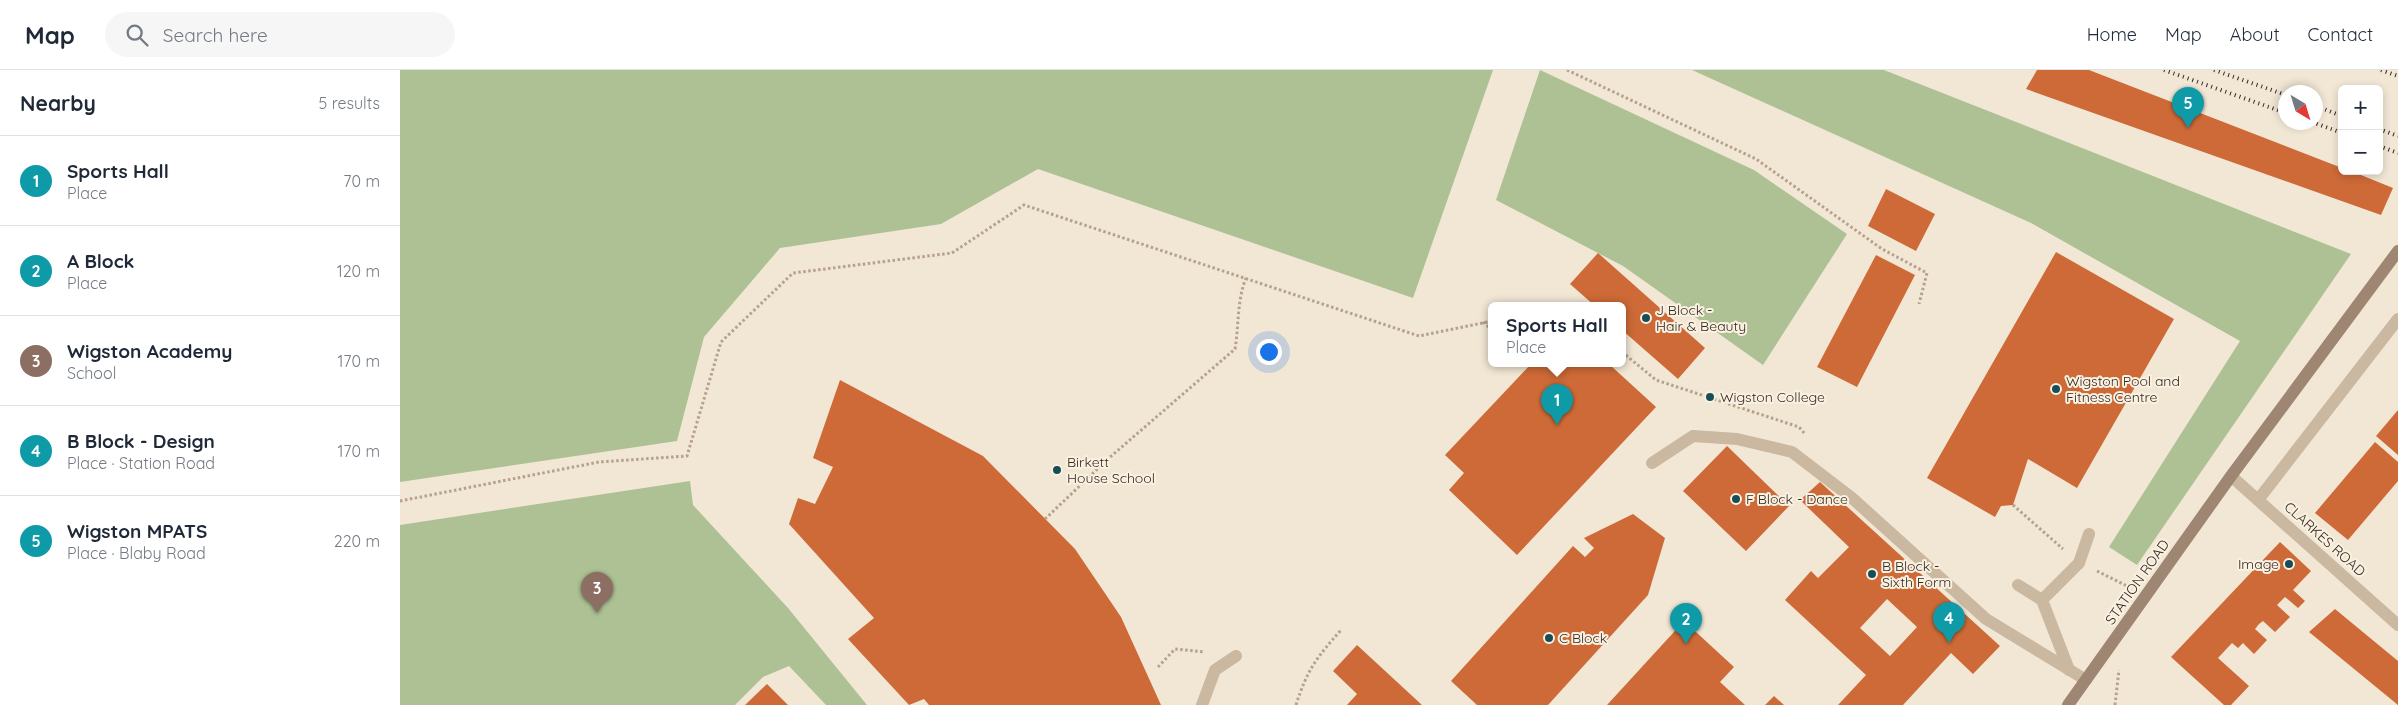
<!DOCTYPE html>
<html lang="en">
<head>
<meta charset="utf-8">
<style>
	:root { --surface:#fff; --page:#f6f6f7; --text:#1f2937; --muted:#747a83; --line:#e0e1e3; --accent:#1a73e8 }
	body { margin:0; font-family:Quicksand,sans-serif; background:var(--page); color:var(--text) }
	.controls { position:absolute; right:15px; top:15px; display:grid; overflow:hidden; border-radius:8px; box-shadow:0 2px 8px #0003 }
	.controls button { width:45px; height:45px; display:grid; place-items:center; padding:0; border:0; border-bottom:1px solid var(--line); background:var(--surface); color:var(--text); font:25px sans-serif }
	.compass { position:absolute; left:1878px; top:15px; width:45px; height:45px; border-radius:50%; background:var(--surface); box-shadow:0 2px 8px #0003; rotate:142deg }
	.you { position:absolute; left:868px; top:281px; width:18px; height:18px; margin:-12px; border:4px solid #fff; border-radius:50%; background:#1a73e8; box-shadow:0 0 0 8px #1a73e833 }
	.badge { display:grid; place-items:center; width:32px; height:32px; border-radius:50%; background:var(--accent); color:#fff; font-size:16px; font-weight:700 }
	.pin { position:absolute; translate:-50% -41px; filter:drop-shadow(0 1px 2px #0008) }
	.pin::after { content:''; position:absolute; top:26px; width:18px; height:15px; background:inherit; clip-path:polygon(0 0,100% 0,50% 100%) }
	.popup { position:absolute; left:1088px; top:232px; width:138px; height:65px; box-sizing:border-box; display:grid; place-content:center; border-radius:8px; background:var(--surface); filter:drop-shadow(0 1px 4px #0005); font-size:16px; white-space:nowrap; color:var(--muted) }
	.popup b { font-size:19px; color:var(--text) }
	.popup::after { content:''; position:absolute; left:50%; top:100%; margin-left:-10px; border:10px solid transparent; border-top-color:var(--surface) }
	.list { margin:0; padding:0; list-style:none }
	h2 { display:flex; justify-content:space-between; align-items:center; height:65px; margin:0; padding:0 20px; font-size:21px }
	h2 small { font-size:16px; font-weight:400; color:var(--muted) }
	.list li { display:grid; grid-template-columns:32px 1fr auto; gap:15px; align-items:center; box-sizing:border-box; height:90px; padding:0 20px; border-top:1px solid var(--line) }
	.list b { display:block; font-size:19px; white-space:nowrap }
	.list p { margin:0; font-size:16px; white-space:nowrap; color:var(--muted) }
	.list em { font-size:16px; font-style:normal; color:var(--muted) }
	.icon { flex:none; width:28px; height:28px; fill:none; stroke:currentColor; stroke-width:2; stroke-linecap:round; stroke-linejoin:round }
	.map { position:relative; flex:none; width:1998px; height:635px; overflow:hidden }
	header { display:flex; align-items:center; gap:30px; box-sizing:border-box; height:70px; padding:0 25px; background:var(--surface); border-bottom:1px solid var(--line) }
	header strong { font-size:24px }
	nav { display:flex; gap:28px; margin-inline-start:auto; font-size:18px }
	.search { width:350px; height:45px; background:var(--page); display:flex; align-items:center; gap:12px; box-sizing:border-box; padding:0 18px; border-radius:28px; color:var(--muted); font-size:19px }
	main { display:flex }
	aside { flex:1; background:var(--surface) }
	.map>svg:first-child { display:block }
</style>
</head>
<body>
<header>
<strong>Map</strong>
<div class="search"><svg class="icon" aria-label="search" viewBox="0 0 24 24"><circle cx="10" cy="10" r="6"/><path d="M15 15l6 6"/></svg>Search here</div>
<nav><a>Home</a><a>Map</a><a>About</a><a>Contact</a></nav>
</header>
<main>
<aside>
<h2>Nearby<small>5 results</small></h2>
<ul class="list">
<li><span class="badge" style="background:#0f9aa8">1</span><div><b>Sports Hall</b><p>Place</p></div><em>70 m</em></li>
<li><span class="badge" style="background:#0f9aa8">2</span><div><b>A Block</b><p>Place</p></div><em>120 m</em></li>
<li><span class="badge" style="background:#8d6e63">3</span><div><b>Wigston Academy</b><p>School</p></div><em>170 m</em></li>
<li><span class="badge" style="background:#0f9aa8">4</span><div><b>B Block - Design</b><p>Place · Station Road</p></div><em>170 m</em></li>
<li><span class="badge" style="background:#0f9aa8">5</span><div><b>Wigston MPATS</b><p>Place · Blaby Road</p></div><em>220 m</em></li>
</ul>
</aside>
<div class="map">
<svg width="1998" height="635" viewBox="0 0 1998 635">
	<rect width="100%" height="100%" fill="#f2e7d5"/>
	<path fill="#aec194" d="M 0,0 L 1093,0 L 1013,228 L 638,99 L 541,154 L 380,178 L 304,267 L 277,371 L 0,412 Z
		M 1140,0 L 1354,100 L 1447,164 L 1363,295 L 1223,196 L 1096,130 Z
		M 1292,0 L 1484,0 L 1951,184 L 1737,495 L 1709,477 L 1840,271 L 1631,153 Z
		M 290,411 L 293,435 L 388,538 L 467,635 L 426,635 L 389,596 L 363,607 L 335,635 L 0,635 L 0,455 Z"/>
	<path fill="#ce6a37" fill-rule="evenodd" d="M 1637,0 L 1689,0 L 1942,98 L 1942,101 L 1951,101 L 1993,118 L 1981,145 L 1626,19 Z
		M 1486,119 L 1535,144 L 1516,181 L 1468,156 Z
		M 1656,182 L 1774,249 L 1677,418 L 1628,389 L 1613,435 L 1601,436 L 1595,447 L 1527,408 Z
		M 1198,183 L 1305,278 L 1278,309 L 1222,260 L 1222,236 L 1195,236 L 1170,214 Z
		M 1476,185 L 1515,205 L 1457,317 L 1417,297 Z
		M 1131,294 L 1209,294 L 1256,337 L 1117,485 L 1049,420 L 1064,403 L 1045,385 Z
		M 440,310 L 583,386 L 675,479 L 721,547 L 761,635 L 529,635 L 524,629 L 509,635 L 448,569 L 474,548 L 389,454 L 398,428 L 415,434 L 433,397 L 413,388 Z
		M 1998,340 L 1998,385 L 1976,366 Z
		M 1975,372 L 1998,392 L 1998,411 L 1948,470 L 1915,443 Z
		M 1327,376 L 1389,436 L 1346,481 L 1283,421 Z
		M 1420,412 L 1600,576 L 1573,604 L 1551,583 L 1503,635 L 1438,635 L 1466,605 L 1385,530 L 1411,501 L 1418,508 L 1449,477 L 1400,430 ZM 1487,529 L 1517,557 L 1490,586 L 1460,558 Z
		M 1233,444 L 1265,468 L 1248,525 L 1148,635 L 1077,635 L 1051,611 L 1173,476 L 1185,487 L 1194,478 L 1184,468 Z
		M 1880,472 L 1911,501 L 1893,520 L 1905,531 L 1898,538 L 1885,527 L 1877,535 L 1890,547 L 1875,562 L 1863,551 L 1859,554 L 1855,559 L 1867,570 L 1854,584 L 1843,573 L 1838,578 L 1832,573 L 1818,588 L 1849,616 L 1831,635 L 1824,635 L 1771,587 Z
		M 1935,539 L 1998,591 L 1998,635 L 1909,562 Z
		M 1284,551 L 1334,597 L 1320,612 L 1345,635 L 1207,635 Z
		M 957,575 L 1022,635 L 947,635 L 957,624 L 933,601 Z
		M 367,614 L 388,635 L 345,635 Z
		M 1374,626 L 1384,635 L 1365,635 Z"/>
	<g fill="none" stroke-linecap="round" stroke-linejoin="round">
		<path stroke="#b6a18b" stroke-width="3" stroke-dasharray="2.5 2.5" stroke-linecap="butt" d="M 1167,0 L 1356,89 L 1482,179 L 1527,203 L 1519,234
			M 1166,236 L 1168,236
			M 1083,252 L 1092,260
			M 1222,282 L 1256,310 L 1399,357 L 1405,364
			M 0,431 L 199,392 L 287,386 L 321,272 L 393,203 L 552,183 L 624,135 L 1019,266 L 1092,251
			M 1613,435 L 1663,479
			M 645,449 L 709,388 L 835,279 C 839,255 837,230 846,208
			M 1697,501 L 1727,516
			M 758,597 L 775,579 L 804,582
			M 896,635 C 907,600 917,587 941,560
			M 1715,635 L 1719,600"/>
		<path stroke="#cab8a1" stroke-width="12" d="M 1252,393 L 1293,366 L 1337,369 L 1392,382 L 1452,428 L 1586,549 L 1686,610
			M 1618,515 L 1642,530
			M 1669,600 L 1642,530 L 1679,493 L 1689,464
			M 802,635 L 815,600 L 836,586"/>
		<path stroke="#cab8a1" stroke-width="12" d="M 1831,406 L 1998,555
			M 1858,430 L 1998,249"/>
		<path stroke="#9e8672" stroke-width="12" d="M 1668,635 L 1831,406 L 1998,181"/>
		<path stroke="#342a24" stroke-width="4" stroke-dasharray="1 4" stroke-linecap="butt" d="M 1764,0 L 1886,43
			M 1814,0 L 1886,25
			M 1981,0 L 1998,6
			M 1916,36 L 1942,46
			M 1912,52 L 1942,63
			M 1979,59 L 1998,66
			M 1979,76 L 1998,83"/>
	</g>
	<g fill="#184d57" stroke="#faf1e1" stroke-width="2">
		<circle cx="1246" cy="248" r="5"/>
		<circle cx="1656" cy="319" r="5"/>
		<circle cx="1310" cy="327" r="5"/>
		<circle cx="657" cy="400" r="5"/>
		<circle cx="1336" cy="429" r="5"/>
		<circle cx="1889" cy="494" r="5"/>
		<circle cx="1472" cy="504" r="5"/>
		<circle cx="1149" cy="568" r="5"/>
	</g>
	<g text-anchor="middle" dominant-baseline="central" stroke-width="4" stroke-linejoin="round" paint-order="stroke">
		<g font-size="14" fill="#342a24" stroke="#faf1e1" text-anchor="start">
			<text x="1256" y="240">J Block -<tspan x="1256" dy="16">Hair &amp; Beauty</tspan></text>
			<text x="1666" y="311">Wigston Pool and<tspan x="1666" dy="16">Fitness Centre</tspan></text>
			<text x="1320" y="327">Wigston College</text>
			<text x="667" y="392">Birkett<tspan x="667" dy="16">House School</tspan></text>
			<text x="1346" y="429">F Block - Dance</text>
			<text x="1879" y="494" text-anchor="end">Image</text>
			<text x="1482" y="496">B Block -<tspan x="1482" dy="16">Sixth Form</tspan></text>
			<text x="1159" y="568">C Block</text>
		</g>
		<g font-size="14" fill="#342a24" stroke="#faf1e1">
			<text transform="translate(1925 469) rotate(42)">CLARKES ROAD</text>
			<text transform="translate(1737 512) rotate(-55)">STATION ROAD</text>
		</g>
	</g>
</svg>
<div class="controls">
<button>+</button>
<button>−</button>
</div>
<svg class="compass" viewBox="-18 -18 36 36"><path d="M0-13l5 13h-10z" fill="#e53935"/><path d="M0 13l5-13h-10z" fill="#747a83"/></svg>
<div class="you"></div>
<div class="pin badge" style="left:1157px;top:355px;background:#0f9aa8">1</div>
<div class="popup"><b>Sports Hall</b>Place</div>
<div class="pin badge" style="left:1286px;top:574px;background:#0f9aa8">2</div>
<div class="pin badge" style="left:197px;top:543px;background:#8d6e63">3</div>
<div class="pin badge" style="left:1549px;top:573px;background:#0f9aa8">4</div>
<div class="pin badge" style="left:1788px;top:58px;background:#0f9aa8">5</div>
</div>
</main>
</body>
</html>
